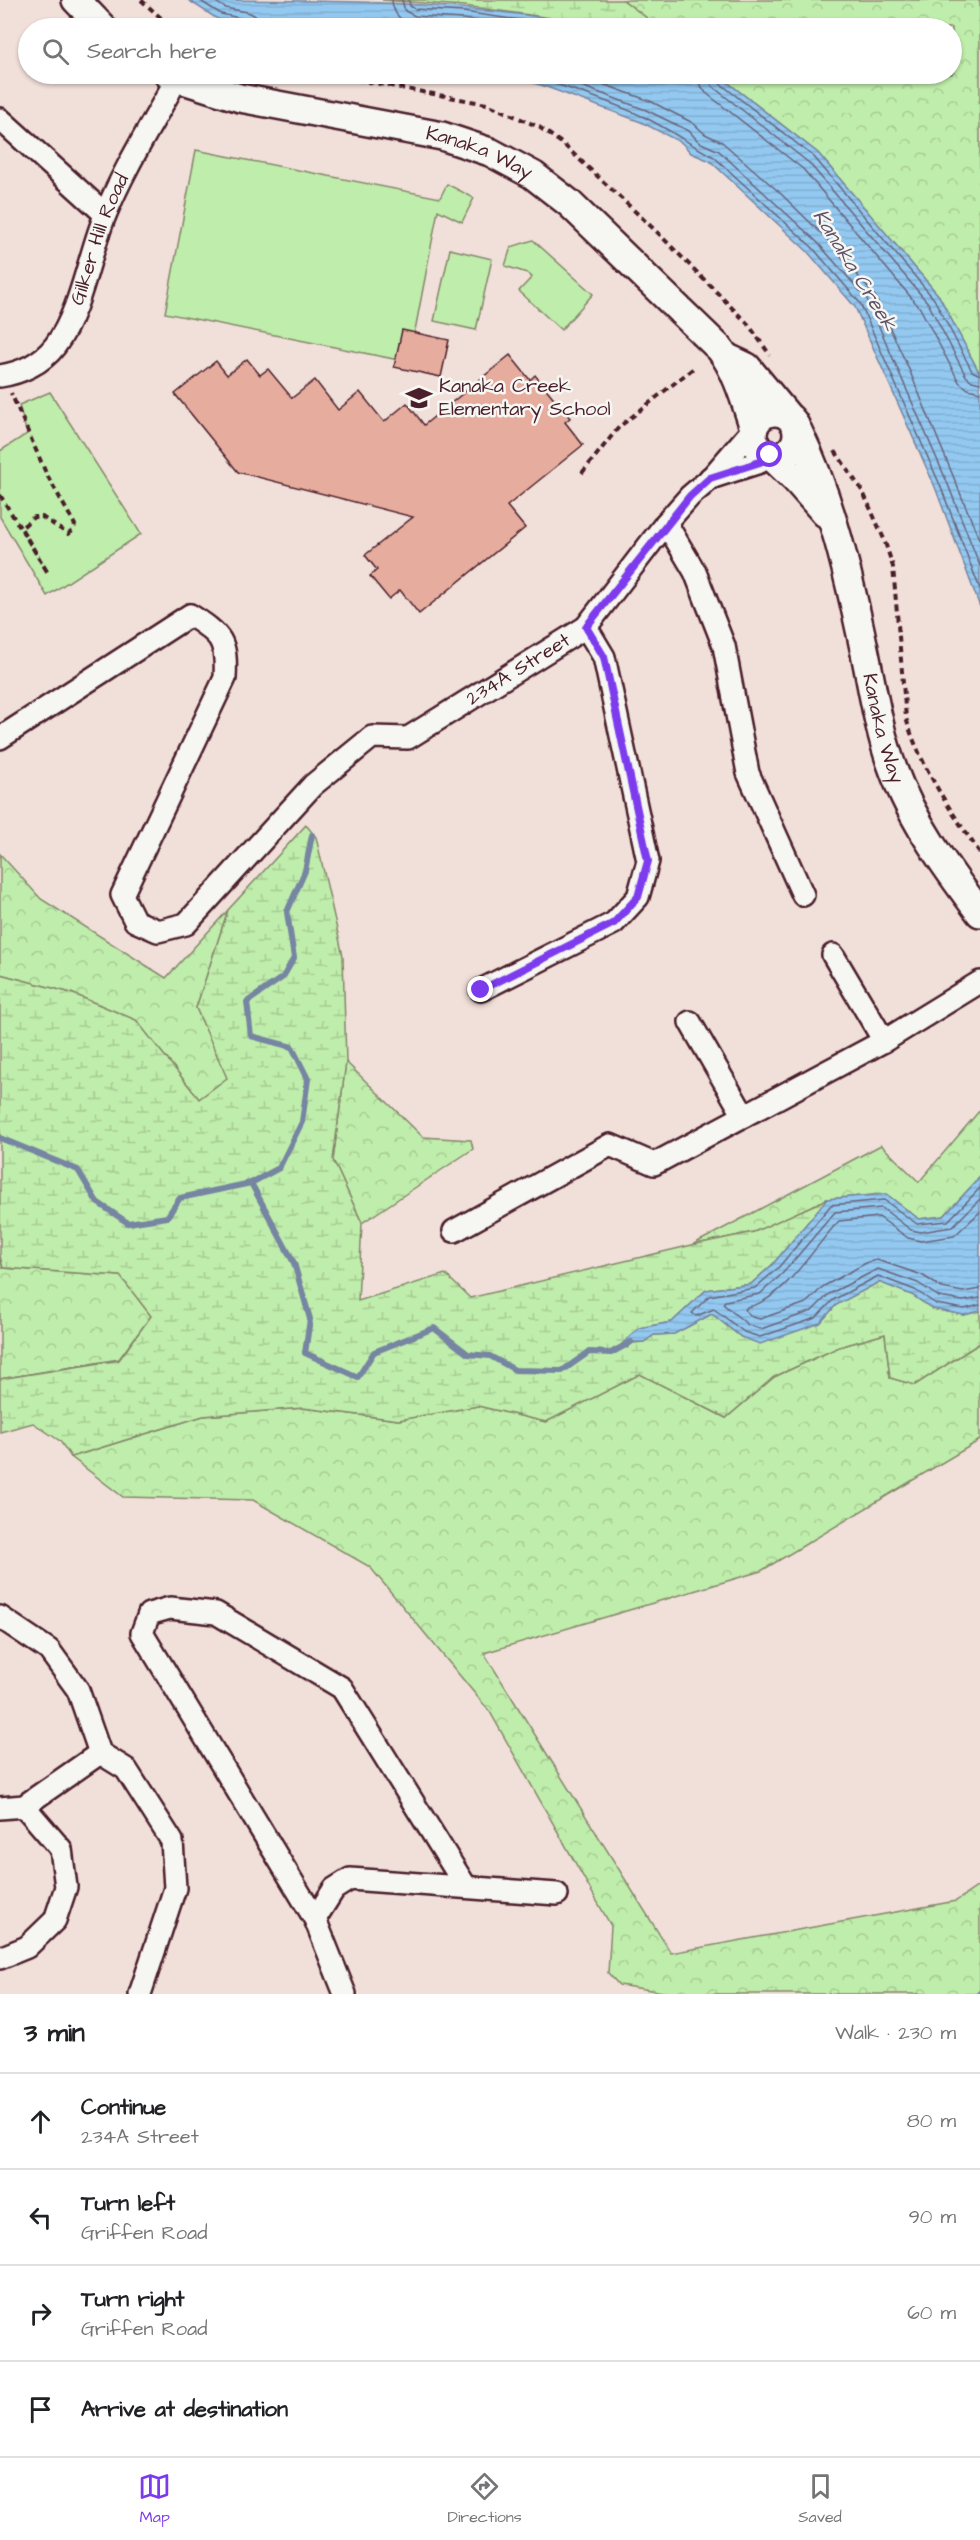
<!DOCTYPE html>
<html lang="en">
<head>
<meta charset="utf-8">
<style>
	:root { --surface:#fff; --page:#f2f2f2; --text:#202124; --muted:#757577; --line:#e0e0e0; --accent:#7c3aed }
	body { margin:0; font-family:"Architects Daughter",sans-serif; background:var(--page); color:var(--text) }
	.stop { position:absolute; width:18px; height:18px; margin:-14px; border:4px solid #7c3aed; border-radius:50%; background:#fff }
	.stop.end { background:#7c3aed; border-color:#fff; box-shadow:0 2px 6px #0008 }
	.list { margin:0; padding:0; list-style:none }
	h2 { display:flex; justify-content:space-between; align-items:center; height:78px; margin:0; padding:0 24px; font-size:26px }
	h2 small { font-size:20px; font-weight:400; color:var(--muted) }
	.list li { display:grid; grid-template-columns:39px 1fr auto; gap:18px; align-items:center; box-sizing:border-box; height:96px; padding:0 24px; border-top:2px solid var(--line) }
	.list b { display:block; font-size:22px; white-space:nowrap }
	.list p { margin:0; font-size:20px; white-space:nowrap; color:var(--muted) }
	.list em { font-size:20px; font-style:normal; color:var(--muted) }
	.icon { flex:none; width:33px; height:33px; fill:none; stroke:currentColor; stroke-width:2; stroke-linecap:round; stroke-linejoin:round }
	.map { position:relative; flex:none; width:980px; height:1994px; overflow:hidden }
	.search { position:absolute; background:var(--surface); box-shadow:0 2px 4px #0004; left:18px; right:18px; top:18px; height:66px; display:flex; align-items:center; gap:15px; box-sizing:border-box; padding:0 21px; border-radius:33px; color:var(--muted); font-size:22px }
	.sheet { height:462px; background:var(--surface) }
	nav { display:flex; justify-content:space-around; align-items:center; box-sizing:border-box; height:84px; border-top:2px solid var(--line); background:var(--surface); font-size:16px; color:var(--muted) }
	nav a { display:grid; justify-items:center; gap:3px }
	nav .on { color:var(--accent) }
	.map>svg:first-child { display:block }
</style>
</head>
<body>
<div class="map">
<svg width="980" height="1994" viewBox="0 0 980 1994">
	<defs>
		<pattern id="forest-crowns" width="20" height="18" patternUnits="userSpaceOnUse" patternTransform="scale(1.5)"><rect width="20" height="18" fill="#bfedab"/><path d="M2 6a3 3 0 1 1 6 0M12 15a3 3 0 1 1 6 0" fill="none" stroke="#a6cb93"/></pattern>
		<pattern id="wetland-marsh" width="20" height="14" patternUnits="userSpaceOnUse" patternTransform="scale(1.5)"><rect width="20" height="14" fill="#bfedab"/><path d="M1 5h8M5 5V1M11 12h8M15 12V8" fill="none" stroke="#a6cb93"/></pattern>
		<pattern id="water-rules" width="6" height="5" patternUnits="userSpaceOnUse" patternTransform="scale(1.5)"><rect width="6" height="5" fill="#93c9f1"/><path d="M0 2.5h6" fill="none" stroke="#80accf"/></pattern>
	</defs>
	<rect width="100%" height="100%" fill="#f1e0d9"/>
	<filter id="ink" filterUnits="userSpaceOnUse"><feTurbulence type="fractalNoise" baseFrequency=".0167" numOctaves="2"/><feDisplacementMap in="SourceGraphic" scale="12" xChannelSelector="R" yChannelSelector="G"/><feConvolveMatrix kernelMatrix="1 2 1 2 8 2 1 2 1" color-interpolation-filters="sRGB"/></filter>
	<g filter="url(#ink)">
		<path fill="url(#forest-crowns)" stroke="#84866b" stroke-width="1.5" d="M 623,0 L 980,0 L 980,374 L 939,296 L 818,153 L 717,74 L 952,74 L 952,28 L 660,28 Z
			M 0,854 L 41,899 L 166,978 L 228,910 L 196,1008 L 228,1078 L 199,1099 L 136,1020 L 71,993 L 0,974 Z
			M 346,1062 L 423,1137 L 471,1140 L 473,1149 L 362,1223 L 333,1160 Z
			M 980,1110 L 980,1177 L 944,1216 L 919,1219 L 886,1194 L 827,1199 L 754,1232 L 692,1245 L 881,1145 L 919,1182 Z
			M 0,1256 L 3,1268 L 121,1276 L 151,1316 L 119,1359 L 0,1379 Z
			M 885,1334 L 890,1378 L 915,1385 L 980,1343 L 980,1440 L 761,1571 L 484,1653 L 671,1953 L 956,1901 L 980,1885 L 980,1994 L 675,1994 L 619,1985 L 608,1973 L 611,1926 L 490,1712 L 370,1567 L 253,1500 L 123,1497 L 71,1457 L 203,1416 L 303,1408 L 398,1420 L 478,1406 L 546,1422 L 640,1374 L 726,1418 L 774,1377 L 839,1347 Z"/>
		<path fill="url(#wetland-marsh)" stroke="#84866b" stroke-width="1.5" d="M 382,0 L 623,0 L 660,28 L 601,28 L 565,20 L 464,6 Z
			M 306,825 L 316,837 L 343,956 L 346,1062 L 333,1160 L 362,1223 L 358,1301 L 445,1274 L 470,1298 L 692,1245 L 754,1232 L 827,1199 L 773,1264 L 751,1284 L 706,1290 L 672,1322 L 639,1328 L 623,1344 L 644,1342 L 654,1335 L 674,1334 L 712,1314 L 741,1337 L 792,1332 L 820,1323 L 836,1305 L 879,1282 L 912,1295 L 933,1309 L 964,1315 L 980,1311 L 980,1343 L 915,1385 L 890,1378 L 885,1334 L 839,1347 L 774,1377 L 726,1418 L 640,1374 L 546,1422 L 478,1406 L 399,1420 L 303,1408 L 203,1416 L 71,1457 L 60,1441 L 33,1423 L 0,1432 L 0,1379 L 119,1360 L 151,1316 L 120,1276 L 3,1268 L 0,1256 L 0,974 L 71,993 L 136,1020 L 199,1099 L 227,1078 L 196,1008 L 228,910 Z"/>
		<path fill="#bfedab" stroke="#84866b" stroke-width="1.5" d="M 196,150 L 440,198 L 447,184 L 474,198 L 462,222 L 438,210 L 409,362 L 165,313 Z
			M 533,240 L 593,294 L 561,330 L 519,291 L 532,277 L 527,273 L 505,266 L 511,247 Z
			M 450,249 L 492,259 L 476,330 L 434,321 Z
			M 50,392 L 141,534 L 47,596 L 0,517 L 0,451 L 27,434 L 19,405 Z"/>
		<path fill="url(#water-rules)" stroke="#7685a2" stroke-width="1.5" d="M 188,0 C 327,0 466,0 601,28 L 261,28 L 219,20 Z
			M 502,74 L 717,74 L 818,153 L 939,296 L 980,374 L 980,607 L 935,487 L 855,307 L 807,251 L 710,161 L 691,153 L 682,143 L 641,122 L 544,86 Z
			M 980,1177 L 980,1311 L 964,1315 L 933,1309 L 912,1295 L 879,1282 L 836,1305 L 820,1323 L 760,1344 L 741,1337 L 712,1314 L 674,1334 L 654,1335 L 644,1342 L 634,1342 L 627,1348 L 622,1344 L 639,1328 L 672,1322 L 706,1290 L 751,1284 L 773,1264 L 827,1199 L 886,1194 L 919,1219 L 944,1216 Z"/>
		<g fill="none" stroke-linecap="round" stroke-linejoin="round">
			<path stroke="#67637a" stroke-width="1.5" d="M 199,0 L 221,14 L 249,20 L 253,28
				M 213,0 C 217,3 221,6 226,8 C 240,12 259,9 261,28
				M 392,0 C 394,34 438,27 462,28
				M 402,0 L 405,11 L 415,16 L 463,19 L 529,28
				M 409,0 L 410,6 L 415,9 L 463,12 L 576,28
				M 523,74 C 563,86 608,100 646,118 C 670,130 691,145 714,157 L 812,247 L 860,303 L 940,485 L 980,589
				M 549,74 L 646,110 L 689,131 L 699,142 L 719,151 L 817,242 L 867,299 L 947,482 L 980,566
				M 575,74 L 650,101 L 693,123 L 705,134 L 722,142 L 778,191 L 825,237 L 875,296 L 908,367 L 980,541
				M 698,74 L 699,83 L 706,93 L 803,169 L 920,308 L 959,382 L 968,389 L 980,392
				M 707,74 L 712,86 L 809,163 L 928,303 L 966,376 L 972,381 L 980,383
				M 714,74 L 717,81 L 814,157 L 934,299 L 972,371 L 980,375
				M 980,1188 L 948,1221 L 917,1224 L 884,1200 L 831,1205 L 778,1268 L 755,1288 L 709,1296 L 692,1313 L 696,1316 L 714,1309 L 744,1332 L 760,1337 L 816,1318 L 833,1300 L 878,1276 L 915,1290 L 936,1304 L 964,1309 L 980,1305
				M 980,1199 L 952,1227 L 921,1232 L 911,1230 L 882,1208 L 835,1212 L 783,1273 L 760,1294 L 725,1301 L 723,1304 L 748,1325 L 761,1329 L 812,1311 L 829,1294 L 878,1269 L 918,1283 L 939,1297 L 963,1301 L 980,1298
				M 980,1212 L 954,1236 L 921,1241 L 908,1238 L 879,1217 L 839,1221 C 814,1246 784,1301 747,1307 L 745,1310 L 752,1317 L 760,1319 L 806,1303 L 824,1286 L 868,1262 L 877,1260 L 922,1275 L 942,1288 L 963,1292 L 980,1289"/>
			<path stroke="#7685a2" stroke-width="6" d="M 0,1138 L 78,1170 L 97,1202 L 128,1223 L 167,1217 L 180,1198 L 251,1183 L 294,1263 L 310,1319 L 305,1353 L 358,1377 L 374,1352 L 434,1328 L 468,1354 L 490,1356 L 515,1370 L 562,1371 L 589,1352 L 611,1353 L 631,1342
				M 251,1183 L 279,1168 L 302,1122 L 308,1079 L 292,1047 L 251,1036 L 247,1002 L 283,977 L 294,958 L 287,912 L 305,871 L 312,835
				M 979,1994 L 980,1993"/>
		</g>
		<path fill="#e6ad9e" stroke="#4a1f2b" stroke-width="1.5" d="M 402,330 L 449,340 L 441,377 L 394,367 Z
			M 510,355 L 530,380 L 535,375 L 570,418 L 565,422 L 583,445 L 507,506 L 525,528 L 419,614 L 400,590 L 389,599 L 370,576 L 377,570 L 365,555 L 413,517 L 238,472 L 175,394 L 216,361 L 227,375 L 247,359 L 260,375 L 268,369 L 292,398 L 315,380 L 338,410 L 360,392 L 384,422 L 407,403 L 424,425 Z"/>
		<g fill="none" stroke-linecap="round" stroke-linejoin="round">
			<g stroke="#4a1f2b" stroke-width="26">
				<g id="minor">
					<path d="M 0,119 L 105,214"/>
					<path id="s1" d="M 0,376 C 21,373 42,363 55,346 C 81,312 89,253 106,213 C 125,166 153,123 177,78"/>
					<path d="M 710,478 L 760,462 L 770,455"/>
					<path d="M 666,523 L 695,572 L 724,646 L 748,773 L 803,895"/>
					<path id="s2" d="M 0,738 L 190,615 C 222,635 227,641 225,678 L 122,895 L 135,921 L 158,931 L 186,924 L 313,785 L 372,737 L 408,738 L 586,627 L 666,523 L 690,496 L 710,479 L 754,428"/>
					<path d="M 833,955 L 884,1041"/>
					<path d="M 481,990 L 614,923 L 638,897 L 648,861 L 604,657 L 586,627"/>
					<path d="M 690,1022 L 744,1116"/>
					<path d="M 454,1231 L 610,1145 L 654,1164 L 884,1041 L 980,982"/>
					<path d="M 0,1617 L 49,1650 L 78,1690 L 100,1753 L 126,1769 L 172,1841 L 175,1888 L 140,1994"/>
					<path d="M 0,1808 L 24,1806 L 100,1753"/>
					<path d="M 315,1919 L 334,1889 L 350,1879 L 557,1894"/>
					<path d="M 0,1958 L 27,1947 L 55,1920 L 66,1887 L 61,1849 L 24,1806"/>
					<path d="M 345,1994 L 315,1919 L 142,1633 L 149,1614 L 170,1608 L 216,1613 L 342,1688 L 466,1887"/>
				</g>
			</g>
			<g stroke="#4a1f2b" stroke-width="32">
				<g id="major">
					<path d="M 76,0 L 103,28"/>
					<path id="s3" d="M 168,74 L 177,78 L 240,98 L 442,136 L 490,152 L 533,175 L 569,203 L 720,349 C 737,371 745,401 754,428"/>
					<path d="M 730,359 L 747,367 L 786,414"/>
					<circle cx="775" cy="434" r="22"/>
					<path id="s4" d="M 798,431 C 832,501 849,577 865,653 C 873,692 879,732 893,769 C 912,821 947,869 980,913"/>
					<path d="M 770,455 L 796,480 L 825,513"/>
				</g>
			</g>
			<path stroke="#4a1f2b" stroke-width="4" stroke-dasharray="6 4.5" stroke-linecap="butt" d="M 141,0 L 172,28
				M 326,74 L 487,104 L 539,127 L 563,144 L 656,231 L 748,324 L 770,355
				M 835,451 L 863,492 L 884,539 L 893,567 L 906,718 C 921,768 950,810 980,853
				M 582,473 L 619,427 L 695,367
				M 0,495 L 48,573 L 21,528 L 34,517 L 42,517 L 68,534 L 73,531 L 75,525 L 46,473 L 11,393"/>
			<use href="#minor" stroke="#f6f6f2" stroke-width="21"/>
			<use href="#major" stroke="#f6f6f2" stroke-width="27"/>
		</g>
	</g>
	<g fill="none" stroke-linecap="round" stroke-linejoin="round" filter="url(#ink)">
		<path stroke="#7c3aed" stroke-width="8" d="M 481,990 L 614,923 L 638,897 L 648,861 L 604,657 L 586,627 L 690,496 L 710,478 L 760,462 L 770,455"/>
	</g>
	<defs>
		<g id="school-bare" transform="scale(2.07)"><path d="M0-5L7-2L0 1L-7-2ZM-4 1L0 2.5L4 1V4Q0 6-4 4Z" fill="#4a1f2b" stroke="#f6f6f2" stroke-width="2.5" paint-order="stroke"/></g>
	</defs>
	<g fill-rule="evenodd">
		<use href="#school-bare" x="419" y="398"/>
	</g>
	<g text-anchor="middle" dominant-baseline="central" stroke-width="5" stroke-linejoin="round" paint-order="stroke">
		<g font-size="20" fill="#4a1f2b" stroke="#f6f6f2">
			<text stroke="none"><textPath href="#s3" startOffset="322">Kanaka Way</textPath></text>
			<text stroke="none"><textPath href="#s1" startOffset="180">Gilker Hill Road</textPath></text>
			<text stroke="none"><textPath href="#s2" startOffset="1058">234A Street</textPath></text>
			<text stroke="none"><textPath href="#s4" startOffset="310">Kanaka Way</textPath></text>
		</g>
		<g font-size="20" fill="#4a1f2b" stroke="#f6f6f2" text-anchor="start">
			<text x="439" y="386">Kanaka Creek<tspan x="439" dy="23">Elementary School</tspan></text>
		</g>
		<g font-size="21" font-style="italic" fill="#605266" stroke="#f6f6f2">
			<text transform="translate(855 270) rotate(58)">Kanaka Creek</text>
		</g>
	</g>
</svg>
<div class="stop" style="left:770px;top:455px"></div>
<div class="stop end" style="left:481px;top:990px"></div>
<div class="search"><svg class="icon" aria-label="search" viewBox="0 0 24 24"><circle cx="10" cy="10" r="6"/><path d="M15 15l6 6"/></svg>Search here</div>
</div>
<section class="sheet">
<h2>3 min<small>Walk · 230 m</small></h2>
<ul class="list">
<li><svg class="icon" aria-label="ahead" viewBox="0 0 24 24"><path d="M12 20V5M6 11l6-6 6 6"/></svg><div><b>Continue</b><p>234A Street</p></div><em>80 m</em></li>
<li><svg class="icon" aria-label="left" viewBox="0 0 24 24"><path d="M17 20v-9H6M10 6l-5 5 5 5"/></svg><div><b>Turn left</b><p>Griffen Road</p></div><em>90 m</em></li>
<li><svg class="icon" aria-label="right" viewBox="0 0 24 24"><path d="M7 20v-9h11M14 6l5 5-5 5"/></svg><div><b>Turn right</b><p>Griffen Road</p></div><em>60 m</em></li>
<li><svg class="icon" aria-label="arrive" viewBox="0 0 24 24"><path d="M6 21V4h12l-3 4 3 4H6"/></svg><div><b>Arrive at destination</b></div></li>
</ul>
</section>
<nav>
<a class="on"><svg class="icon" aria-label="map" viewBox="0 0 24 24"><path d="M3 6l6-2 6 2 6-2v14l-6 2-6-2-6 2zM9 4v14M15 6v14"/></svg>Map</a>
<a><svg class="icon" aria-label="directions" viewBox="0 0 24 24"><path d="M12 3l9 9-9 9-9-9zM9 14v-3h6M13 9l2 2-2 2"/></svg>Directions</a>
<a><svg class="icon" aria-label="saved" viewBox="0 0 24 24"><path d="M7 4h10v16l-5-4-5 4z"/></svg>Saved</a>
</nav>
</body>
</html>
